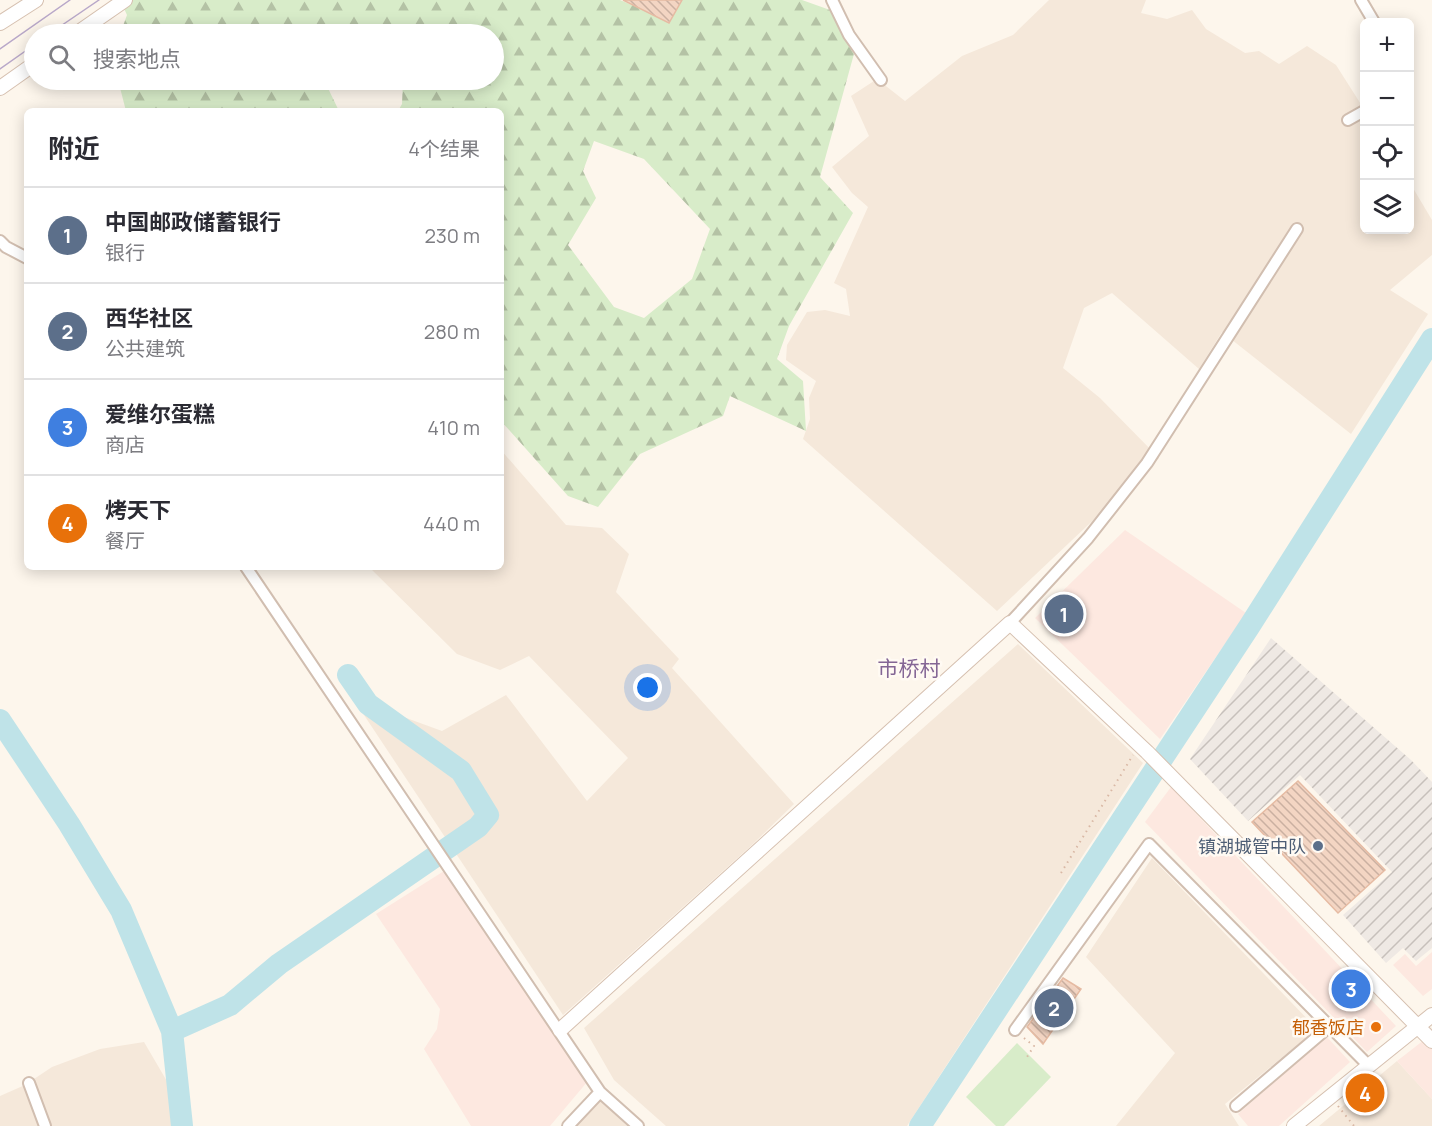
<!DOCTYPE html>
<html lang="zh">
<head>
<meta charset="utf-8">
<style>
	:root { --surface:#fff; --page:#f7f7f7; --text:#2b2b33; --muted:#7c7c81; --line:#e1e1e2; --accent:#e76f51 }
	body { margin:0; font-family:Manrope,"Noto Sans SC",sans-serif; background:var(--page); color:var(--text) }
	.controls { position:absolute; right:18px; top:18px; display:grid; overflow:hidden; border-radius:9px; box-shadow:0 3px 15px #0003 }
	.controls button { width:54px; height:54px; display:grid; place-items:center; padding:0; border:0; border-bottom:2px solid var(--line); background:var(--surface); color:var(--text); font:30px sans-serif }
	.you { position:absolute; left:648px; top:688px; width:21px; height:21px; margin:-15px; border:4px solid #fff; border-radius:50%; background:#1a73e8; box-shadow:0 0 0 9px #1a73e833 }
	.badge { display:grid; place-items:center; width:39px; height:39px; border-radius:50%; background:var(--accent); color:#fff; font-size:20px; font-weight:700 }
	.pin { position:absolute; translate:-50% -50%; border:3px solid #fff; box-shadow:0 2px 6px #0006 }
	.list { margin:0; padding:0; list-style:none }
	h2 { display:flex; justify-content:space-between; align-items:center; height:78px; margin:0; padding:0 24px; font-size:26px }
	h2 small { font-size:20px; font-weight:400; color:var(--muted) }
	.list li { display:grid; grid-template-columns:39px 1fr auto; gap:18px; align-items:center; box-sizing:border-box; height:96px; padding:0 24px; border-top:2px solid var(--line) }
	.list b { display:block; font-size:22px; white-space:nowrap }
	.list p { margin:0; font-size:20px; white-space:nowrap; color:var(--muted) }
	.list em { font-size:20px; font-style:normal; color:var(--muted) }
	.icon { flex:none; width:33px; height:33px; fill:none; stroke:currentColor; stroke-width:2; stroke-linecap:round; stroke-linejoin:round }
	.map { position:relative; flex:none; width:1432px; height:1126px; overflow:hidden }
	.search { position:absolute; background:var(--surface); box-shadow:0 3px 15px #0003; left:24px; top:24px; width:480px; height:66px; display:flex; align-items:center; gap:15px; box-sizing:border-box; padding:0 21px; border-radius:33px; color:var(--muted); font-size:22px }
	.panel { position:absolute; background:var(--surface); box-shadow:0 3px 15px #0003; left:24px; top:108px; width:480px; height:462px; border-radius:9px }
	.map>svg:first-child { display:block }
</style>
</head>
<body>
<div class="map">
<svg width="1432" height="1126" viewBox="0 0 1432 1126">
	<defs>
		<pattern id="industrial-furrows" width="10" height="10" patternUnits="userSpaceOnUse" patternTransform="scale(1.5)"><rect width="10" height="10" fill="#efe9e4"/><path d="M-1 1l2-2M0 10L10 0M9 11l2-2" fill="none" stroke="#c7c0bb"/></pattern>
		<pattern id="forest-firs" width="22" height="20" patternUnits="userSpaceOnUse" patternTransform="scale(1.5)"><rect width="22" height="20" fill="#d8ecc9"/><path d="M5 1l3.5 6h-7zM16 11l3.5 6h-7z" fill="#b4c2a5"/></pattern>
		<pattern id="building-back-hatch" width="6" height="6" patternUnits="userSpaceOnUse" patternTransform="scale(1.5)"><rect width="6" height="6" fill="#f3d5c3"/><path d="M-1 5l2 2M0 0l6 6M5-1l2 2" fill="none" stroke="#cab0a1"/></pattern>
	</defs>
	<rect width="100%" height="100%" fill="#fdf6ec"/>
	<path fill="#f5e8da" d="M 1049,0 L 1146,0 L 1141,13 L 1167,19 L 1192,10 L 1206,29 L 1245,53 L 1259,51 L 1279,64 L 1307,46 L 1336,65 L 1364,109 L 1364,230 L 1410,230 L 1410,183 L 1432,220 L 1432,255 L 1390,290 L 1428,314 L 1351,434 L 1222,332 L 1199,369 L 1112,293 L 1084,308 L 1063,368 L 1100,398 L 1159,458 L 997,611 L 803,439 L 810,419 L 809,398 L 816,381 L 786,360 L 787,345 L 807,312 L 825,310 L 850,316 L 846,289 L 834,283 L 868,207 L 852,193 L 832,167 L 869,136 L 851,96 L 877,79 L 905,101 L 962,56 L 1013,35 Z
		M 501,450 L 566,525 L 602,528 L 629,554 L 616,592 L 679,659 L 672,668 L 794,804 L 753,844 L 563,1015 L 360,709 L 368,704 L 442,731 L 506,695 L 587,801 L 628,758 L 529,656 L 500,670 L 457,654 L 369,567 L 501,567 Z
		M 1018,644 L 1143,763 L 907,1126 L 666,1126 L 614,1080 L 584,1028 Z
		M 1152,858 L 1317,1029 L 1225,1104 L 1239,1126 L 1116,1126 L 1175,1053 L 1086,957 Z
		M 144,1042 L 168,1083 L 176,1126 L 0,1126 L 0,1096 L 25,1085 L 52,1067 L 100,1049 Z
		M 1397,1061 L 1432,1099 L 1432,1126 L 1319,1126 Z
		M 600,1097 L 633,1126 L 572,1126 Z"/>
	<path fill="#fde8e0" d="M 1125,530 L 1246,613 L 1160,739 L 1035,618 Z
		M 1171,787 L 1396,1026 L 1367,1052 L 1145,822 Z
		M 444,871 L 588,1081 L 550,1126 L 471,1126 L 424,1049 L 437,1029 L 440,1009 L 376,914 Z
		M 1432,952 L 1432,989 L 1423,996 L 1393,965 L 1405,954 L 1416,966 Z
		M 1326,1036 L 1350,1062 L 1279,1126 L 1248,1126 L 1238,1114 Z
		M 1424,1040 L 1432,1049 L 1432,1099 L 1397,1061 Z"/>
	<path fill="url(#industrial-furrows)" d="M 1271,638 L 1411,760 L 1432,782 L 1432,948 L 1416,961 L 1403,948 L 1386,963 L 1343,915 L 1392,872 L 1300,775 L 1248,821 L 1190,759 Z"/>
	<path fill="#d8ecc9" d="M 1017,1043 L 1051,1077 L 1004,1126 L 996,1126 L 966,1097 Z"/>
	<path fill="url(#forest-firs)" fill-rule="evenodd" d="M 120,0 L 620,0 L 651,13 L 669,0 L 802,0 L 844,15 L 857,43 L 820,177 L 853,213 L 789,326 L 777,359 L 803,381 L 806,431 L 730,396 L 723,416 L 640,454 L 598,507 L 568,496 L 501,421 L 501,111 L 398,111 L 402,104 L 403,80 L 494,80 L 494,34 L 356,34 L 340,25 L 333,34 L 120,34 L 127,15 ZM 594,141 L 644,159 L 710,229 L 692,279 L 644,318 L 614,307 L 568,245 L 596,198 L 583,171 Z
		M 118,80 L 324,80 L 339,111 L 126,111 Z"/>
	<g fill="none" stroke-linecap="round" stroke-linejoin="round">
		<path stroke="#bfe3e8" stroke-width="22" d="M 0,720 L 69,824 L 121,910 L 172,1031 L 182,1126
			M 172,1031 L 230,1005 L 279,964 L 478,827 L 488,815 L 461,771 L 368,704 L 348,675
			M 920,1126 L 1249,627 L 1432,339"/>
	</g>
	<path fill="url(#building-back-hatch)" stroke="#e6bba3" stroke-width="1.5" d="M 623,0 L 682,0 L 669,23 Z
		M 1298,781 L 1385,870 L 1338,913 L 1252,822 Z
		M 1063,978 L 1081,989 L 1043,1044 L 1027,1027 Z"/>
	<g fill="none" stroke-linecap="round" stroke-linejoin="round">
		<g stroke="#d1beb0" stroke-width="14">
			<path id="street" d="M 832,0 L 849,35 L 881,80
				M 1361,0 L 1374,22
				M 1348,120 L 1364,111
				M 0,241 L 6,247 L 27,258
				M 246,567 L 600,1092 L 638,1126
				M 1010,623 L 1088,538 L 1147,463 L 1297,229
				M 1015,1030 L 1149,844 L 1369,1066
				M 29,1083 L 45,1126
				M 1236,1106 L 1330,1026
				M 568,1126 L 600,1092"/>
		</g>
		<g stroke="#d6c0b0" stroke-width="16">
			<path id="secondary" d="M 0,23 L 36,0
				M 76,34 L 125,0
				M 0,88 L 34,64
				M 560,1030 L 1010,623 L 1147,752 L 1432,1041
				M 1294,1126 L 1432,1015"/>
		</g>
		<path stroke="#d9b8a5" stroke-width="2" stroke-dasharray="1.5 4.5" stroke-linecap="butt" d="M 1061,873 L 1133,755
			M 1024,1038 L 1034,1046 L 1025,1060
			M 1338,1106 L 1354,1126"/>
		<use href="#street" stroke="#fff" stroke-width="10"/>
		<use href="#secondary" stroke="#fff" stroke-width="14"/>
		<path stroke="#b9a8c9" stroke-width="1.5" d="M 49,34 L 99,0
			M 0,49 L 70,0
			M 0,69 L 34,45"/>
	</g>
	<circle fill="#5c6f8a" stroke="#fffaf3" stroke-width="2" cx="1318" cy="846" r="6"/>
	<circle fill="#e8710a" stroke="#fffaf3" stroke-width="2" cx="1376" cy="1027" r="6"/>
	<g text-anchor="middle" dominant-baseline="central" stroke-width="5" stroke-linejoin="round" paint-order="stroke">
		<g font-size="18" fill="#4e5e75" stroke="#fffaf3" text-anchor="end">
			<text x="1306" y="846">镇湖城管中队</text>
		</g>
		<g font-size="18" fill="#c56008" stroke="#fffaf3" text-anchor="end">
			<text x="1364" y="1027">郁香饭店</text>
		</g>
		<g font-size="21" fill="#846695" stroke="#fffaf3">
			<text x="909" y="668">市桥村</text>
		</g>
	</g>
</svg>
<div class="controls">
<button>+</button>
<button>−</button>
<button><svg class="icon" aria-label="locate" viewBox="0 0 24 24"><circle cx="12" cy="12" r="6"/><path d="M12 2v4M12 18v4M2 12h4M18 12h4"/></svg></button>
<button><svg class="icon" aria-label="layers" viewBox="0 0 24 24"><path d="M12 4l9 5-9 5-9-5zM3 14l9 5 9-5"/></svg></button>
</div>
<div class="you"></div>
<div class="pin badge" style="left:1064px;top:614px;background:#5c6f8a">1</div>
<div class="pin badge" style="left:1054px;top:1008px;background:#5c6f8a">2</div>
<div class="pin badge" style="left:1351px;top:989px;background:#3f7fe0">3</div>
<div class="pin badge" style="left:1365px;top:1093px;background:#e8710a">4</div>
<div class="search"><svg class="icon" aria-label="search" viewBox="0 0 24 24"><circle cx="10" cy="10" r="6"/><path d="M15 15l6 6"/></svg>搜索地点</div>
<section class="panel">
<h2>附近<small>4个结果</small></h2>
<ul class="list">
<li><span class="badge" style="background:#5c6f8a">1</span><div><b>中国邮政储蓄银行</b><p>银行</p></div><em>230 m</em></li>
<li><span class="badge" style="background:#5c6f8a">2</span><div><b>西华社区</b><p>公共建筑</p></div><em>280 m</em></li>
<li><span class="badge" style="background:#3f7fe0">3</span><div><b>爱维尔蛋糕</b><p>商店</p></div><em>410 m</em></li>
<li><span class="badge" style="background:#e8710a">4</span><div><b>烤天下</b><p>餐厅</p></div><em>440 m</em></li>
</ul>
</section>
</div>
</body>
</html>
